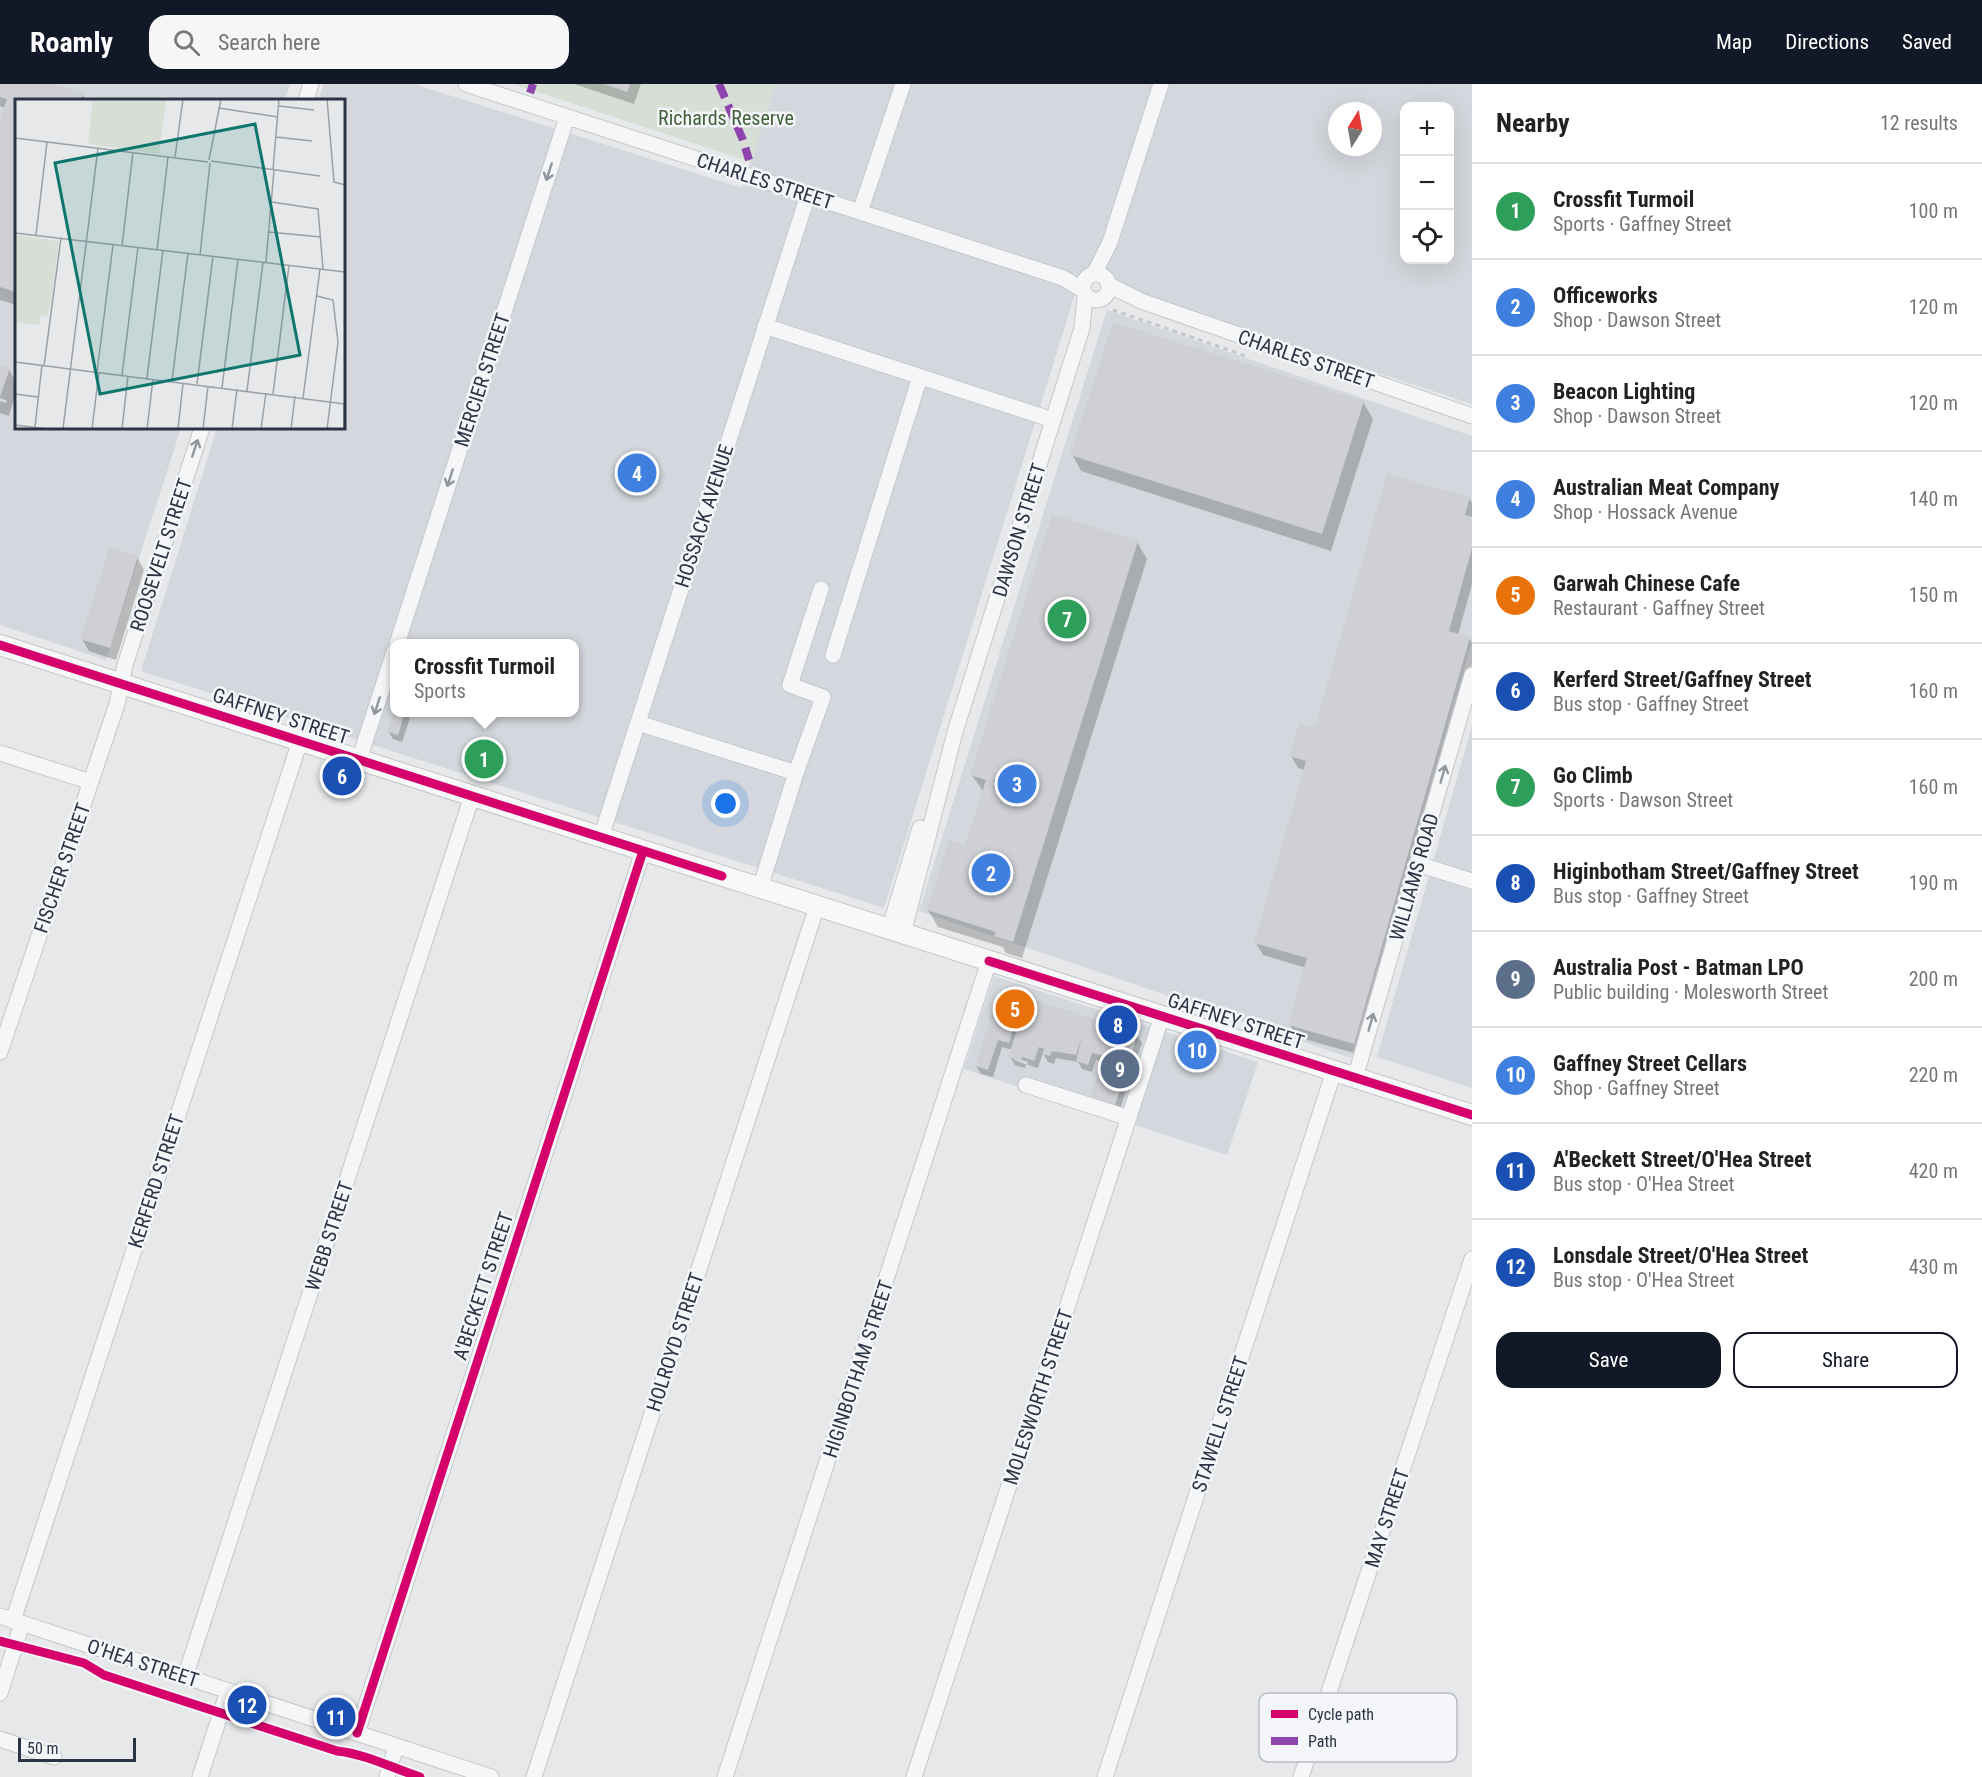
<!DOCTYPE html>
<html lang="en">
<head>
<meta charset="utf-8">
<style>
	:root { --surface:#fff; --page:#f6f6f6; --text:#222; --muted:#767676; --line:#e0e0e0; --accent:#111827 }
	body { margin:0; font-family:"Roboto Condensed",sans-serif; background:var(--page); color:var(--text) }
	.controls { position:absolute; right:18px; top:18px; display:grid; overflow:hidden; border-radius:12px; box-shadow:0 6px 24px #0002 }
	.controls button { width:54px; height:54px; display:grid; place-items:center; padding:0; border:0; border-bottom:2px solid var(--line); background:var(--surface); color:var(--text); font:30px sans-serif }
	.compass { position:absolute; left:1328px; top:18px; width:54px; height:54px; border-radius:50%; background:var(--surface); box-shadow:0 6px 24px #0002; rotate:11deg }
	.scale { position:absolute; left:18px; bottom:15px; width:118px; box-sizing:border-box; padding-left:6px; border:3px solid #2b3445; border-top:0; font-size:16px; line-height:21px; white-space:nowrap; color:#2b3445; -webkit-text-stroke:4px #f4f6f9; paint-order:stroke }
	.you { position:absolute; left:726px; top:720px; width:21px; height:21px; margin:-15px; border:4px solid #fff; border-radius:50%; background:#1a73e8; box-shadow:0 0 0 9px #1a73e833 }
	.badge { display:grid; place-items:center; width:39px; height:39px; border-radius:50%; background:var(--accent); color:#fff; font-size:20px; font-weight:700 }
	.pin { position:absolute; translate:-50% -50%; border:3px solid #fff; box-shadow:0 2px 6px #0006 }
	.popup { position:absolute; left:390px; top:555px; width:189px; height:78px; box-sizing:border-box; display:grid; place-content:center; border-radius:12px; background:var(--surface); filter:drop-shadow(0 2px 4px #0005); font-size:20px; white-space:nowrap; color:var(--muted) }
	.popup b { font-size:22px; color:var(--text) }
	.popup::after { content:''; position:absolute; left:50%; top:100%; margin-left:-12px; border:12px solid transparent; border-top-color:var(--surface) }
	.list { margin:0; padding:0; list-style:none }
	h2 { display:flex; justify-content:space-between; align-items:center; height:78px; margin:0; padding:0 24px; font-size:26px }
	h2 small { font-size:20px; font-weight:400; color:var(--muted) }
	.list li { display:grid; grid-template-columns:39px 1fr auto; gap:18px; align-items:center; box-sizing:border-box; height:96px; padding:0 24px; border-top:2px solid var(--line) }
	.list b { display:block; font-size:22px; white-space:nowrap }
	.list p { margin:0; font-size:20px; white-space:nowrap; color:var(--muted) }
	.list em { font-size:20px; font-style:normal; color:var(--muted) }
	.actions { display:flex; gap:12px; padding:18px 24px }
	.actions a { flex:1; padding:14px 0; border:2px solid var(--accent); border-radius:18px; text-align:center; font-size:21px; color:var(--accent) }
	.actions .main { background:var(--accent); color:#fff }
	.icon { flex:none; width:33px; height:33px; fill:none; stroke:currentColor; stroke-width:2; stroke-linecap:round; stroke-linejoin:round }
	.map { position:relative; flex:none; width:1472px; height:1693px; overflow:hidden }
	header { display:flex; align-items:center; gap:36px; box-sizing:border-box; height:84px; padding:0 30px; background:var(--accent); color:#fff }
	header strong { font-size:28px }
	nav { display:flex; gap:33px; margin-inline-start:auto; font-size:21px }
	.search { width:420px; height:54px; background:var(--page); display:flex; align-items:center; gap:15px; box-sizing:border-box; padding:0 21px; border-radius:18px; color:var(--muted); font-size:22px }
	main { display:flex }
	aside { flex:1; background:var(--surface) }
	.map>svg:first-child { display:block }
</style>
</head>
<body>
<header>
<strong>Roamly</strong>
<div class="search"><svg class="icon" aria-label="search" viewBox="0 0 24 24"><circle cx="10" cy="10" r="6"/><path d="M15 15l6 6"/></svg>Search here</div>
<nav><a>Map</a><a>Directions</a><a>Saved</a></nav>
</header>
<main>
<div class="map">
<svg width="1472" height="1693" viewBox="0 0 1472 1693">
	<rect width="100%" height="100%" fill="#e6e8ea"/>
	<path fill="#d4d7dd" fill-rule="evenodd" d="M 0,0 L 290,0 L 285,16 L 16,16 L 16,344 L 181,344 L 106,576 L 0,541 Z
		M 324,0 L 414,0 L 742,104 L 776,0 L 1472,0 L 1472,320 L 1081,191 L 884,824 L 141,587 L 217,344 L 344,344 L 344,16 L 318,16 ZM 1404,22 L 1450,22 L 1450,176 L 1404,176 ZM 1337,27 L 1373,27 L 1373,63 L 1337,63 ZM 394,560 L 574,560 L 574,628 L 394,628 Z
		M 1107,226 L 1472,352 L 1472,558 L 1351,974 L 919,827 Z
		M 1472,642 L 1472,1004 L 1377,973 Z
		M 994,892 L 1258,978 L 1227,1071 L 964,985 Z"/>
	<path fill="#d6ded6" d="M 513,0 L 776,0 L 751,78 Z"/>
	<path fill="#0003" fill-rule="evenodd" d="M 0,0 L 51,0 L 82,10 L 86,16 L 16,16 L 16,221 L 0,216 L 0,40 L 5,24 L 0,22 Z
		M 574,0 L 641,0 L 634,20 Z
		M 0,282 L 9,285 L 16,299 L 16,309 L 9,332 L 0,329 L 0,317 L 6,319 L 7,317 L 0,314 Z
		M 1363,318 L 1373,335 L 1331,467 L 1081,387 L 1072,370 Z
		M 1469,414 L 1472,419 L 1472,500 L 1458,551 L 1469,554 L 1472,559 L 1472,580 L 1361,971 L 1297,953 L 1290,941 L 1306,884 L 1263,871 L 1256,859 L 1305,686 L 1298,684 L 1291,672 L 1316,645 Z
		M 1137,458 L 1147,475 L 1022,874 L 1006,869 L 1003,863 L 938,843 L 928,826 L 966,763 L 984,708 L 971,690 Z
		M 137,473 L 144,486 L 116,576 L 89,567 L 82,555 Z
		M 395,628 L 412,628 L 402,658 L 393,655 L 388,647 Z
		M 1000,907 L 1137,951 L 1142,959 L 1118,1031 L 1096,1024 L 1103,978 L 1096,976 L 1092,988 L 1082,985 L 1078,978 L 1056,974 L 1054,980 L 1048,978 L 1043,969 L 1038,984 L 1026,980 L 1025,984 L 1015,981 L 1010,973 L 1012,966 L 1002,963 L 993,993 L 981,990 L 976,982 ZM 1014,973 L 1028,978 L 1027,981 L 1014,976 Z"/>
	<path fill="#ced0d3" d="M 0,0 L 55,0 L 83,9 L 81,16 L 16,16 L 16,208 L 0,203 L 0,35 L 7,15 L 0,13 Z
		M 604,0 L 630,0 L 627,8 Z
		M 1113,238 L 1364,317 L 1322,450 L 1070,371 Z
		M 0,281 L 10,284 L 0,313 Z
		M 1387,390 L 1470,413 L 1465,431 L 1472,433 L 1472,464 L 1449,547 L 1470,553 L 1354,960 L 1288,941 L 1307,874 L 1254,859 L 1306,677 L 1289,672 L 1299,639 L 1315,643 Z
		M 1052,430 L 1138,457 L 1013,858 L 994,852 L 996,848 L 927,826 L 949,756 L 965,761 L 986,696 L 970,691 Z
		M 110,463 L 138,472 L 110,564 L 80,555 Z
		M 394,628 L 405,628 L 398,651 L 387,648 Z
		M 1000,905 L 1138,949 L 1114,1024 L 1089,1016 L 1104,972 L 1092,969 L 1088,981 L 1076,977 L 1082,952 L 1076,971 L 1052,967 L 1050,972 L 1042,970 L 1044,965 L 1039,963 L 1034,977 L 1022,973 L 1021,977 L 1008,973 L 1020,937 L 1016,936 L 1009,959 L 998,956 L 988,986 L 975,982 Z"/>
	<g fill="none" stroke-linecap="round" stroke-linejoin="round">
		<g stroke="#c4c6c8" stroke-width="17">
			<path id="minor" d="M 466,0 L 1063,194 L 1083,206
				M 306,16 L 311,0
				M 860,128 L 903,0
				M1083 203a13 13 0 1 1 26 0a13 13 0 1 1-26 0Z
				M 1094,190 L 1110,158 L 1161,0
				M 1109,201 L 1141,217 L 1472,332
				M 765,242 L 1053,336
				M 397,560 L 567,33
				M 833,571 L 920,293
				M 638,639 L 796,689 L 760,804
				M 0,669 L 91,698
				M 359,676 L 394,568
				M 796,689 L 823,613 L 790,601 L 821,505
				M 601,753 L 808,111
				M 1418,780 L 1472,797
				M 889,846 L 920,744
				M 903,850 L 955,648 L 1082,244 L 1085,212
				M 0,968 L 117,620 L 125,581 L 202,344
				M 1355,994 L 1472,591
				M 1026,1001 L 1129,1034
				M 0,1532 L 491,1693
				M 13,1537 L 300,657
				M 185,1593 L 472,712
				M 0,1609 L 22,1540
				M 357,1649 L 643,767
				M 0,1655 L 54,1673
				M 200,1693 L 228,1607
				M 387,1693 L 396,1662
				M 534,1693 L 817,822
				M 725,1693 L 989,877
				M 914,1693 L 1162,932
				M 1105,1693 L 1334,987
				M 1301,1693 L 1472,1175"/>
		</g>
		<g stroke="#c2c5c8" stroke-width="22">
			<path id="major" d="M 0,561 L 1472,1031"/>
		</g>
		<path stroke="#c5c6ca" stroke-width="3" stroke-dasharray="4.5 4.5" stroke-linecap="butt" d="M 1113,226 L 1249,273"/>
		<use href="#minor" stroke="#f5f6f7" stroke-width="15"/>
		<use href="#major" stroke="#f8f8f8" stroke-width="20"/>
		<path stroke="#8e44ad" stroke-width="8" stroke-dasharray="15 8" stroke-linecap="butt" d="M 719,0 L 743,56 L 749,76
			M 530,9 L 533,0"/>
		<g stroke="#f4f6f9" stroke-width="13">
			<path id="cycleway" d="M 0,561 L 722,792
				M 989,877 L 1472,1031
				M 0,1557 L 84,1579 L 104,1591 L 337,1667 C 366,1670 392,1684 420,1693
				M 357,1649 L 643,767"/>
		</g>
		<use href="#cycleway" stroke="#d6006c" stroke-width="9"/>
	</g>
	<defs><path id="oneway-shaft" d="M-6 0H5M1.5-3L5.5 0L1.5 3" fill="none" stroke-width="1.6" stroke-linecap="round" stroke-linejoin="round" transform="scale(1.5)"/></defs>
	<g stroke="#90959e">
		<use href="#oneway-shaft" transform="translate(549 88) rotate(108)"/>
		<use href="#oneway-shaft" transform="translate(195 364) rotate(-72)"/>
		<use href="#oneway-shaft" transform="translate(450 394) rotate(108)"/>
		<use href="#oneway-shaft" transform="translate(377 622) rotate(108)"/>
		<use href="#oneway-shaft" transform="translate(1443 690) rotate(-74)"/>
		<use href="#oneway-shaft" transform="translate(1371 938) rotate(-74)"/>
	</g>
	<g text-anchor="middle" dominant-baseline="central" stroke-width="5" stroke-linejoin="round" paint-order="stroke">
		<g font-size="20" fill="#3f6138" stroke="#f4f6f9">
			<text x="726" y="34">Richards Reserve</text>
		</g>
		<g font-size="20" fill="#2b3445" stroke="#f4f6f9">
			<text transform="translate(765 97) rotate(18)">CHARLES STREET</text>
			<text transform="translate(1306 275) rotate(19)">CHARLES STREET</text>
			<text transform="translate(482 296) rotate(-72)">MERCIER STREET</text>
			<text transform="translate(704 432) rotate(-72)">HOSSACK AVENUE</text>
			<text transform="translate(1019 446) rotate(-73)">DAWSON STREET</text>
			<text transform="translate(161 471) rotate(-72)">ROOSEVELT STREET</text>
			<text transform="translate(281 632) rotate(18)">GAFFNEY STREET</text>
			<text transform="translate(62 784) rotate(-71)">FISCHER STREET</text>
			<text transform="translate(1414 793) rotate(-74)">WILLIAMS ROAD</text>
			<text transform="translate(1236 937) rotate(18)">GAFFNEY STREET</text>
			<text transform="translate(156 1097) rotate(-72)">KERFERD STREET</text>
			<text transform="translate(329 1152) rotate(-72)">WEBB STREET</text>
			<text transform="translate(483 1202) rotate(-72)">A'BECKETT STREET</text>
			<text transform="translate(675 1258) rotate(-72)">HOLROYD STREET</text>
			<text transform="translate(858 1285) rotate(-72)">HIGINBOTHAM STREET</text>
			<text transform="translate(1038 1313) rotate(-72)">MOLESWORTH STREET</text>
			<text transform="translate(1220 1340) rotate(-72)">STAWELL STREET</text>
			<text transform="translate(1387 1434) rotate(-72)">MAY STREET</text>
			<text transform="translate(143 1579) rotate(18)">O'HEA STREET</text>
		</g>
	</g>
	<g transform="translate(15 15)">
		<rect width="330" height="330" fill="#e6e8ea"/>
		<path d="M 78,0 L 151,0 L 144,55 L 73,45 ZM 0,136 L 44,142 L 36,205 L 32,218 L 26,217 L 25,226 L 0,223 Z" fill="#d6ded6"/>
		<path fill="none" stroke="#9ba0a8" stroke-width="1.5" d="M 312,0 L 319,83 L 330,86M 264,7 L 299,11M 204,9 L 263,18M 261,38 L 297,42M 0,39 L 193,63M 160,58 L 168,0M 194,61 L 206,0M 196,62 L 305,77M 258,71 L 264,0M 257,103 L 303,110 L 308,170M 254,133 L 306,138M 0,134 L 330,173M 21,136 L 32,43M 107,147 L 118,53M 142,151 L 153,58M 185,156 L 195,64M 251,163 L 259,71M 330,190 L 330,214M 302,197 L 318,201 L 323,243 L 312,330M 0,263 L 330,305M 29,267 L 46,139M 82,273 L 98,146M 107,276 L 123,148M 132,279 L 148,151M 157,282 L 173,154M 182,285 L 198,157M 207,289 L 223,160M 232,292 L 248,163M 0,295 L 23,298M 258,295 L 274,166M 288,299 L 305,170M 0,326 L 32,330M 20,328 L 27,266M 48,330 L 83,49M 77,330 L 84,273M 107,330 L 113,277M 132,330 L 138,280M 163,330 L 168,284M 188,330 L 193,287M 217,330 L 222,290M 246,330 L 251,294M 276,330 L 280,297M 329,330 L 329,304"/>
		<path fill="#0f766e" fill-opacity="0.15" stroke="#0f766e" stroke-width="3" d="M 240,25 L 285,256 L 85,295 L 40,64 Z"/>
		<rect width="330" height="330" fill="none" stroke="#2b3445" stroke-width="3"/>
	</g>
	<rect x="1259" y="1609" width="198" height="69" rx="9" fill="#f4f6f9" stroke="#b8bcc3" stroke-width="1.5"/>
	<rect x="1271" y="1626" width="27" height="8" fill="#d6006c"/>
	<rect x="1271" y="1653" width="27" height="8" fill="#8e44ad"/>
	<g font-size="16" fill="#2b3445">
		<text x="1308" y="1636">Cycle path</text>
		<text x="1308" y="1663">Path</text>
	</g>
</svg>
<div class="controls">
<button>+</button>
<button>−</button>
<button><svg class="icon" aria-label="locate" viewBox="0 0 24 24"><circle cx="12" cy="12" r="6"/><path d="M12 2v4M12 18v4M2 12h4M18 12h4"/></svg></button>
</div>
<svg class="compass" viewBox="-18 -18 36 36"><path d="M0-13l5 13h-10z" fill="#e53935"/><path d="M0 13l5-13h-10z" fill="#767676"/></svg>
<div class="scale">50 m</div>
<div class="you"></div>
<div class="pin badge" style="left:484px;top:675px;background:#2e9e5b">1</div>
<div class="popup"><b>Crossfit Turmoil</b>Sports</div>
<div class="pin badge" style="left:991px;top:789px;background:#3f7fe0">2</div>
<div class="pin badge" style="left:1017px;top:700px;background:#3f7fe0">3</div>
<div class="pin badge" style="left:637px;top:389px;background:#3f7fe0">4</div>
<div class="pin badge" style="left:1015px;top:925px;background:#e8710a">5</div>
<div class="pin badge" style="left:342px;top:692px;background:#1a4fb4">6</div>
<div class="pin badge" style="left:1067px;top:535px;background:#2e9e5b">7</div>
<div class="pin badge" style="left:1118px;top:941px;background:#1a4fb4">8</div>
<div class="pin badge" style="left:1120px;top:985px;background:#5c6f8a">9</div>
<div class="pin badge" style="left:1197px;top:966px;background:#3f7fe0">10</div>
<div class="pin badge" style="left:336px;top:1633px;background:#1a4fb4">11</div>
<div class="pin badge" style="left:247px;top:1621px;background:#1a4fb4">12</div>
</div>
<aside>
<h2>Nearby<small>12 results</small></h2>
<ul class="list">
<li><span class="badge" style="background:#2e9e5b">1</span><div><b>Crossfit Turmoil</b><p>Sports · Gaffney Street</p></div><em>100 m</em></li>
<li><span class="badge" style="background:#3f7fe0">2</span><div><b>Officeworks</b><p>Shop · Dawson Street</p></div><em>120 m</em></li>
<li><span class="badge" style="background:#3f7fe0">3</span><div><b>Beacon Lighting</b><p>Shop · Dawson Street</p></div><em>120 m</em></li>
<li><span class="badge" style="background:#3f7fe0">4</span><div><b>Australian Meat Company</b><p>Shop · Hossack Avenue</p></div><em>140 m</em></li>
<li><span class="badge" style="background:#e8710a">5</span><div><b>Garwah Chinese Cafe</b><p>Restaurant · Gaffney Street</p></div><em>150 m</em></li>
<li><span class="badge" style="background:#1a4fb4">6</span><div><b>Kerferd Street/Gaffney Street</b><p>Bus stop · Gaffney Street</p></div><em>160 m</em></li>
<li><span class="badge" style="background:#2e9e5b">7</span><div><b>Go Climb</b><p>Sports · Dawson Street</p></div><em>160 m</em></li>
<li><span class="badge" style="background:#1a4fb4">8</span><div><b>Higinbotham Street/Gaffney Street</b><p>Bus stop · Gaffney Street</p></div><em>190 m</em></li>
<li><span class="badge" style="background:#5c6f8a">9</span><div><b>Australia Post - Batman LPO</b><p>Public building · Molesworth Street</p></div><em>200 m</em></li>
<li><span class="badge" style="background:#3f7fe0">10</span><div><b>Gaffney Street Cellars</b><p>Shop · Gaffney Street</p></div><em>220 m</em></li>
<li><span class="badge" style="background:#1a4fb4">11</span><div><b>A'Beckett Street/O'Hea Street</b><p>Bus stop · O'Hea Street</p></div><em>420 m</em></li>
<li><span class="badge" style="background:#1a4fb4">12</span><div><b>Lonsdale Street/O'Hea Street</b><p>Bus stop · O'Hea Street</p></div><em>430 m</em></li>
</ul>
<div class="actions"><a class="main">Save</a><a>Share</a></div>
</aside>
</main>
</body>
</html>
